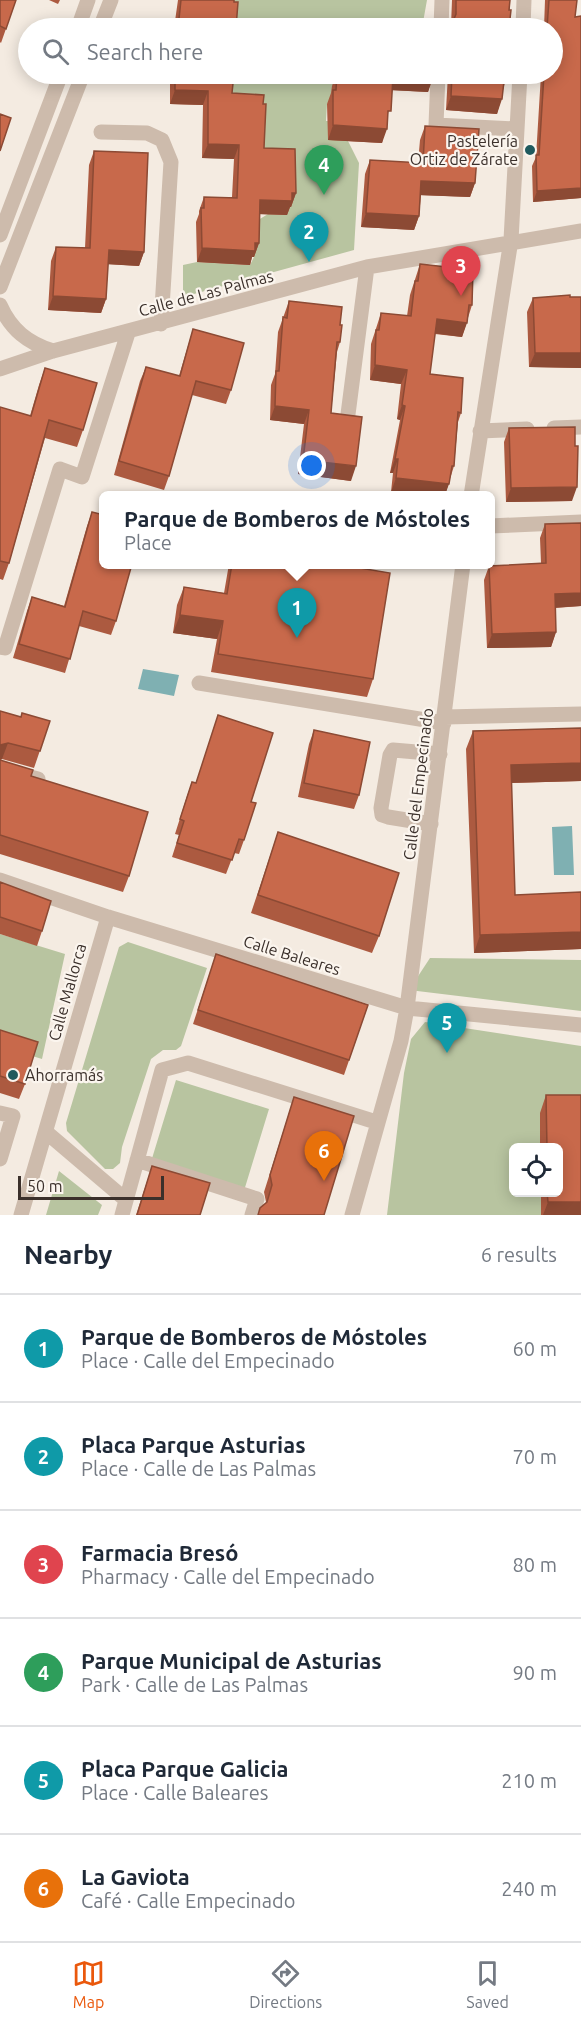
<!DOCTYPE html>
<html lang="en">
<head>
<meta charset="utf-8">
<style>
	:root { --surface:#fff; --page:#f6f6f7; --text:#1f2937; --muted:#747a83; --line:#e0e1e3; --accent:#ea580c }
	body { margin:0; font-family:Ubuntu,sans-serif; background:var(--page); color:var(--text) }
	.controls { position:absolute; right:18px; bottom:18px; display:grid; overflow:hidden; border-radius:9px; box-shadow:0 3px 15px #0003 }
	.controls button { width:54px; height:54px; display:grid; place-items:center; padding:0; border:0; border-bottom:2px solid var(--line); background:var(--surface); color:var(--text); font:30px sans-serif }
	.scale { position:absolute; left:18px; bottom:15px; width:146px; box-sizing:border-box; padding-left:6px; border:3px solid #3b302b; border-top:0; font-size:16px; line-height:21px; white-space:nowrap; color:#3b302b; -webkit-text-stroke:4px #fbf5ee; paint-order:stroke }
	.you { position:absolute; left:312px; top:466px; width:21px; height:21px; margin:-15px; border:4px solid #fff; border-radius:50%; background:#1a73e8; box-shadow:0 0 0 9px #1a73e833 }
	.badge { display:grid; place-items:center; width:39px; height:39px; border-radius:50%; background:var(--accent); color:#fff; font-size:20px; font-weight:700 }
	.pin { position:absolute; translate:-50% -50px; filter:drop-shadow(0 2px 3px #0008) }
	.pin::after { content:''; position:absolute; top:32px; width:21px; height:18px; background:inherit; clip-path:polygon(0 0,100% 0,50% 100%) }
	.popup { position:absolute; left:99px; top:491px; width:396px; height:78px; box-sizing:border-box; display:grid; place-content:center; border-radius:9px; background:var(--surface); filter:drop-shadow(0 2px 4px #0005); font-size:20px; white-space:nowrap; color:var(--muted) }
	.popup b { font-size:22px; color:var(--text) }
	.popup::after { content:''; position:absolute; left:50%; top:100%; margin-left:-12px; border:12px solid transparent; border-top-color:var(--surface) }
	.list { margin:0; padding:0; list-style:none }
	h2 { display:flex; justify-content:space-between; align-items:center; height:78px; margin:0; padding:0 24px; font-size:26px }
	h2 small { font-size:20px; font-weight:400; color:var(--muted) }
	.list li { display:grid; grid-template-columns:39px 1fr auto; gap:18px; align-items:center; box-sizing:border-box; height:108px; padding:0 24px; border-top:2px solid var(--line) }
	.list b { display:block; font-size:22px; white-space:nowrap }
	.list p { margin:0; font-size:20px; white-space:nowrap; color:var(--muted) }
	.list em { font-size:20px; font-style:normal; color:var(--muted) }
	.icon { flex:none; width:33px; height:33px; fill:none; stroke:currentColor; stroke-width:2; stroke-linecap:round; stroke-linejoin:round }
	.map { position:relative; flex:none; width:581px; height:1215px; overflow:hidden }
	.search { position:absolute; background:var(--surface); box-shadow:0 3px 15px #0003; left:18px; right:18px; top:18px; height:66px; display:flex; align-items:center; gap:15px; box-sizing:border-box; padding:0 21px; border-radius:33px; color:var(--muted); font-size:22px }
	.sheet { height:726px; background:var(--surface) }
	nav { display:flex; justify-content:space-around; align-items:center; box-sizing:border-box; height:84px; border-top:2px solid var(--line); background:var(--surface); font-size:16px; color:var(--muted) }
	nav a { display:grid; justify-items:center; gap:3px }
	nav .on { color:var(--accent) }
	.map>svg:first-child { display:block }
</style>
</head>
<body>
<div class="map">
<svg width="581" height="1215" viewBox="0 0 581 1215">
	<rect width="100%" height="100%" fill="#f4ebe1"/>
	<path fill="#b8c4a0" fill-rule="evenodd" d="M 232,0 L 427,0 L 422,28 L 232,28 Z
		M 229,74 L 364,74 L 327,104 L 326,121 L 329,121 L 328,139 L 348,141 L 359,163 L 354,250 L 183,297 L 183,265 L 197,262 L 250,265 L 254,257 L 255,222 L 268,214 L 287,215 L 287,207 L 291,207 L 271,163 L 228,99 Z
		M 0,934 L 65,954 L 42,1059 L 0,1046 Z
		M 128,942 L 207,968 L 181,1046 L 176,1050 L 163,1050 L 151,1059 L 122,1147 L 120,1163 L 113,1169 L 105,1169 L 67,1131 L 66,1123 L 119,947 Z
		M 430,958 L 581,960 L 581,1011 L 409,990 Z
		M 425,1022 L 581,1046 L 581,1215 L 387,1215 L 404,1073 L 411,1039 ZM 514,1148 L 558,1148 L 558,1192 L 514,1192 Z
		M 176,1080 L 269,1109 L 243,1194 L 150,1165 Z
		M 59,1171 L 102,1205 L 98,1215 L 46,1215 Z"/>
	<path fill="#7fb0b2" d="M 143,669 L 179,675 L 174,696 L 138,689 Z
		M 572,826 L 574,875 L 554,875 L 552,827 Z"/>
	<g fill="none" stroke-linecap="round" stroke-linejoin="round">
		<path stroke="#cdbbac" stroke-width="15" d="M 78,28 L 88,0
			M 100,28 L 111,0
			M 441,28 L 442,0
			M 523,28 L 524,0
			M 438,74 L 436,125 L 517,129
			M 101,132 L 147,133 L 162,140 L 171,162 L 161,324
			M 0,235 L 61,74
			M 0,287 L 83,74
			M 0,305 C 11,330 28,343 53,351
			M 0,369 L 53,351 L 367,267 L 581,231
			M 347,422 L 367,267
			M 554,428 L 581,427
			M 480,431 L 527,429
			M 471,496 L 511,240 L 520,74
			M 490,526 L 581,522
			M 0,647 L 5,648 L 60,469 L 82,477 L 128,333
			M 199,683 L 444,723
			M 445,717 L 581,714
			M 0,769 L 38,779
			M 431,824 L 388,817 L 382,815 L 381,808 L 390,755 L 393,750 L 440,754
			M 0,880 L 108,917 L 407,1008 L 581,1025
			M 0,1113 L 13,1116 L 0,1159
			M 46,1132 L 126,1200
			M 137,1160 L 257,1199 L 252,1215
			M 21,1215 L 108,917
			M 122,1215 L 162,1070 L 188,1063 L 376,1122
			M 352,1215 L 401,1041 L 407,1008 L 463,564"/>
	</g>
	<path fill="#ac5a40" d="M 0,0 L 16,0 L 1,43 L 0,42 Z
		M 49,0 L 60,0 L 58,4 Z
		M 178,0 L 234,0 L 236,28 L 174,28 Z
		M 452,0 L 510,0 L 509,28 L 369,28 L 372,21 L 451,26 Z
		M 545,0 L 577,0 L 575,17 L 581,198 L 533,202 L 532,166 L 536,157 L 541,74 L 552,74 L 552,28 L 544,28 Z
		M 170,74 L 234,74 L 232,93 L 263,104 L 264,148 L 296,193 L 291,207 L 290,207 L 287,215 L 260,214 L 259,243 L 254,257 L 252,257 L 250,265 L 197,262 L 196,222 L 199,214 L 199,211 L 204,197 L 232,197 L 234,159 L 202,158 L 203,105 L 170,104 Z
		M 336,74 L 433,74 L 428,92 L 392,90 L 387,120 L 382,143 L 328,140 L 327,104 L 331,93 L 332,86 Z
		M 448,74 L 507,74 L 497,114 L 446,110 Z
		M 425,126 L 475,183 L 470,197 L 421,195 L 419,216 L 414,230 L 361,227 L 365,174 L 370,160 L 418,163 L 420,140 Z
		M 94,151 L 144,252 L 139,266 L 108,264 L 106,299 L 101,313 L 48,310 L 51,261 L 56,247 L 85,248 L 89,165 Z
		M 420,264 L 472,305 L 462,337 L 435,334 L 430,374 L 461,413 L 458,422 L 454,466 L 445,495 L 422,495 L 391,492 L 393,473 L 390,473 L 400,420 L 397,419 L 401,384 L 370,380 L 371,344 L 381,313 L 407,316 L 410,295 Z
		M 570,297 L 581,297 L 581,368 L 529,367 L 527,312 L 533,298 Z
		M 289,301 L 340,325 L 340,342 L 337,352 L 331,413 L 351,481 L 298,474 L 304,424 L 270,420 L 271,385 L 275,374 L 278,332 Z
		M 193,329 L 231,390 L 226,404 L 192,395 L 169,476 L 164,490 L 114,475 L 140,381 L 146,367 L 179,376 Z
		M 45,368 L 83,430 L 77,447 L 45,438 L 9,563 L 3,580 L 0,579 L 0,407 L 30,416 L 39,385 Z
		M 509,428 L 572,501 L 506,502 L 504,442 Z
		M 92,512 L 116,621 L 111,635 L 79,626 L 65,673 L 13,658 L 27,611 L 32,597 L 64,606 L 87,526 Z
		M 581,523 L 581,606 L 555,608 L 556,632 L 551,647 L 487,648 L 484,580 L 489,566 L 541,563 L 540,538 L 545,524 Z
		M 229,564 L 336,564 L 373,679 L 367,697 L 211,672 L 217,639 L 173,633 L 177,605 L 184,587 L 224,593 Z
		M 0,711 L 21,717 L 50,721 L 34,768 L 2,759 L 0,760 L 31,776 L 129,876 L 123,892 L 0,854 Z
		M 218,715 L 251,802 L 244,840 L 239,854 L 234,853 L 226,874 L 172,857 L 179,835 L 175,834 L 187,796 L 192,782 L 196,783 Z
		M 581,728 L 581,781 L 511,783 L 515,895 L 581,892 L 581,949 L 474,953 L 466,749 L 473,731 Z
		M 314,730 L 359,795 L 354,809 L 298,797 L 309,744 Z
		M 278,832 L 379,936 L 372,953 L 251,913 Z
		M 0,882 L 42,931 L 37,946 L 0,934 Z
		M 216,954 L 368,1005 L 344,1075 L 193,1024 Z
		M 0,1030 L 25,1084 L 19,1099 L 0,1093 Z
		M 546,1095 L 581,1215 L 541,1215 L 541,1192 L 558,1192 L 558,1148 L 540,1148 L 540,1113 Z
		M 294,1097 L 324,1215 L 266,1202 L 264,1192 Z
		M 152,1166 L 200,1215 L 136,1215 Z"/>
	<path fill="#8c4a34" d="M 393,76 L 433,78 L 428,92 L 388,90 Z
		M 175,90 L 208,91 L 203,105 L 170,104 Z
		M 451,96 L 502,99 L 497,114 L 446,110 Z
		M 333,125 L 387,129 L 382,143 L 328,140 Z
		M 208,144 L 239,145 L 234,159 L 202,158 Z
		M 421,181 L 475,183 L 470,197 L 416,195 Z
		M 581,188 L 581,198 L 533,202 L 537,191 Z
		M 292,193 L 296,193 L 291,207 L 290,207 L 287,215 L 255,214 L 260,200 Z
		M 366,213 L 419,216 L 414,230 L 361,227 Z
		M 255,243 L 259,243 L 254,257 L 252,257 L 250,265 L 197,262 L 202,248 Z
		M 109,250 L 144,252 L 139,266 L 104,264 Z
		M 53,296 L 106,299 L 101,313 L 48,310 Z
		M 437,319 L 467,323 L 462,337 L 432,333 Z
		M 535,353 L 581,353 L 581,368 L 529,367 Z
		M 375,365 L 407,370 L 401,384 L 370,380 Z
		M 402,405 L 405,406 L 400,420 L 397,419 Z
		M 275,406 L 309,410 L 304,424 L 270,420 Z
		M 395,459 L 398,459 L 393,473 L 390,473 Z
		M 303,460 L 356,466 L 351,481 L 298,474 Z
		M 396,478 L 449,484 L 445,495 L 422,495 L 391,492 Z
		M 577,487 L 572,501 L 506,502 L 511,488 Z
		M 581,593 L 581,606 L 550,608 L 555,594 Z
		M 180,615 L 223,621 L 217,639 L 173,633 Z
		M 556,632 L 551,647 L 487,648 L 492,634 Z
		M 8,743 L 2,759 L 0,760 L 0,745 Z
		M 581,763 L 581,781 L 504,783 L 511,765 Z
		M 581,932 L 581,949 L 474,953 L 480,935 Z
		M 548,1202 L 581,1202 L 581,1215 L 543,1215 Z"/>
	<path fill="#c8694b" stroke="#8c4a34" stroke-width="1.5" d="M 0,0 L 16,0 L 6,29 L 0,26 Z
		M 181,0 L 234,0 L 234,2 L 238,2 L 236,28 L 178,28 Z
		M 456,0 L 510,0 L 509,10 L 511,10 L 509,28 L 371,28 L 372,21 L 451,26 L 456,14 Z
		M 549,0 L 577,0 L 575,17 L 581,16 L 581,188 L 537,191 L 536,155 L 539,155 L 544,74 L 552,74 L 552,28 L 547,28 Z
		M 175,74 L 234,74 L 232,93 L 264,95 L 263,104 L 266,104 L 264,148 L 295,149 L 296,193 L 292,193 L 292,201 L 260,200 L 259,243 L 255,243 L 255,251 L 202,248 L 201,208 L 204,208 L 204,197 L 237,198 L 239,145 L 208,144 L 208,91 L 175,90 Z
		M 337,74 L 433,74 L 433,78 L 393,76 L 391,111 L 388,111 L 387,129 L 333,125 L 333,90 L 336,90 Z
		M 452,74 L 507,74 L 506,81 L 504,81 L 502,99 L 451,96 Z
		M 0,114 L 11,118 L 0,151 Z
		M 425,126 L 479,129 L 475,183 L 421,181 L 419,216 L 366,213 L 370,160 L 423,163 Z
		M 94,151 L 148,153 L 144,252 L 109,250 L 106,299 L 53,296 L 56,247 L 90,248 Z
		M 420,264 L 473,270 L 472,305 L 469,305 L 467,323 L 437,319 L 430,374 L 463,378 L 461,413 L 458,412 L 454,466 L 452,466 L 449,484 L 396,478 L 398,459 L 395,459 L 405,406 L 402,405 L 407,370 L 375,365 L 376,330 L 379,330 L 381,313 L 411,316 L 415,281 L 418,281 Z
		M 570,295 L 570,297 L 581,297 L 581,353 L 535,353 L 533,298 Z
		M 289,301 L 342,307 L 340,325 L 342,325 L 340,342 L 337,342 L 331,413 L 362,417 L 356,466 L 303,460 L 309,410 L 275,406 L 276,371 L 279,371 L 283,317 L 287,318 Z
		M 193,329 L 244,343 L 231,390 L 196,381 L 169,476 L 119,461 L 146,367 L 180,376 Z
		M 45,368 L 97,383 L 83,430 L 49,420 L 9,563 L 0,561 L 0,407 L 31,416 Z
		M 575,427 L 575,446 L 578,446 L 577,487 L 511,488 L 509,428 Z
		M 92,512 L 104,515 L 104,564 L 132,564 L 116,621 L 83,611 L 70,659 L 19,644 L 32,597 L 65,607 Z
		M 581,523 L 581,593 L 555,594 L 556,632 L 492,634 L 489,566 L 546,563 L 545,524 Z
		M 232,564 L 336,564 L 390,573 L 373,679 L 218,654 L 223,621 L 180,615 L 184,587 L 227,594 Z
		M 0,711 L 21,717 L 22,713 L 50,721 L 40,751 L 8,743 L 0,745 Z
		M 218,715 L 273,733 L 251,802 L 256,803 L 244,840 L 239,839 L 232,860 L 177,843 L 184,821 L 180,819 L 192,782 L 196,783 Z
		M 581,728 L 581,763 L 511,765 L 515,895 L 581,892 L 581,932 L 480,935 L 473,731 Z
		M 314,730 L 370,742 L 359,795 L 304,783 Z
		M 0,760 L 33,770 L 31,776 L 148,812 L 129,876 L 0,835 Z
		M 278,832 L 399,873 L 379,936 L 258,895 Z
		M 0,882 L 51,901 L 42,931 L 0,917 Z
		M 216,954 L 368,1005 L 349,1060 L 198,1010 Z
		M 0,1030 L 38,1042 L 25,1084 L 0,1076 Z
		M 546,1095 L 581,1095 L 581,1202 L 548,1202 L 547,1192 L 558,1192 L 558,1148 L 547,1148 Z
		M 294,1097 L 354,1116 L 324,1215 L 258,1215 L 260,1208 L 267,1202 L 272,1185 L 270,1175 Z
		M 152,1166 L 210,1183 L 200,1215 L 137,1215 Z"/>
	<g fill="#1f5a5e" stroke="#fbf5ee" stroke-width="2">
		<circle cx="530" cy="150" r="6"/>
		<circle cx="13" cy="1075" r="6"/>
	</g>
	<g text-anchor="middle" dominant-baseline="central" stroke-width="4.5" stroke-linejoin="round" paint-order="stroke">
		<g font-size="16" fill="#3b302b" stroke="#fbf5ee" text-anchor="end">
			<text x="518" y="141">Pastelería<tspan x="518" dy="18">Ortiz de Zárate</tspan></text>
			<text x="25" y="1075" text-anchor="start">Ahorramás</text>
		</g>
		<g font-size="16" fill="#3b302b" stroke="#fbf5ee">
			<text transform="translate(206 293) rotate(-15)">Calle de Las Palmas</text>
			<text transform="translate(418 784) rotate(-83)">Calle del Empecinado</text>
			<text transform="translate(292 955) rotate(17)">Calle Baleares</text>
			<text transform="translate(67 992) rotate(-74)">Calle Mallorca</text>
		</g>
	</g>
</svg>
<div class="controls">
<button><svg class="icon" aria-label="locate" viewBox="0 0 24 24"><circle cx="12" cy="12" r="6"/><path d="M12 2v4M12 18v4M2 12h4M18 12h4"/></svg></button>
</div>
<div class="scale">50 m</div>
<div class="you"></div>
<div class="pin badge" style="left:297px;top:638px;background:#0f9aa8">1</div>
<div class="popup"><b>Parque de Bomberos de Móstoles</b>Place</div>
<div class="pin badge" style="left:309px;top:262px;background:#0f9aa8">2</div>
<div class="pin badge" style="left:461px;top:296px;background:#e0444e">3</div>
<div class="pin badge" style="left:324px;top:195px;background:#2e9e5b">4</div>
<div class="pin badge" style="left:447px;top:1053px;background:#0f9aa8">5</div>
<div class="pin badge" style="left:324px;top:1181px;background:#e8710a">6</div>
<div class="search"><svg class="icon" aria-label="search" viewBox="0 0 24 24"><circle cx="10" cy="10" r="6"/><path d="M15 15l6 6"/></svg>Search here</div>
</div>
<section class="sheet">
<h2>Nearby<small>6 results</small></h2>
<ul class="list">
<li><span class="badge" style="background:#0f9aa8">1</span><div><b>Parque de Bomberos de Móstoles</b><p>Place · Calle del Empecinado</p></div><em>60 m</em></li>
<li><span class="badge" style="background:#0f9aa8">2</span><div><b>Placa Parque Asturias</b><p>Place · Calle de Las Palmas</p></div><em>70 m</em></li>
<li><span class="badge" style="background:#e0444e">3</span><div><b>Farmacia Bresó</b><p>Pharmacy · Calle del Empecinado</p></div><em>80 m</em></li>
<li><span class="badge" style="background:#2e9e5b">4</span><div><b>Parque Municipal de Asturias</b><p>Park · Calle de Las Palmas</p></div><em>90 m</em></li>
<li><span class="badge" style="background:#0f9aa8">5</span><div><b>Placa Parque Galicia</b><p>Place · Calle Baleares</p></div><em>210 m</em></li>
<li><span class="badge" style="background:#e8710a">6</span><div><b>La Gaviota</b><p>Café · Calle Empecinado</p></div><em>240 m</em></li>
</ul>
</section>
<nav>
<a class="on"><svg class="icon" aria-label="map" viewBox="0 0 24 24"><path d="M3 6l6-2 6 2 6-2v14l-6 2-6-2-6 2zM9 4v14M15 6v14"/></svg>Map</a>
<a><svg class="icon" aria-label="directions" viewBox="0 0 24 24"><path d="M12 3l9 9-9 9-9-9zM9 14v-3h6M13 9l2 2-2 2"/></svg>Directions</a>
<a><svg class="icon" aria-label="saved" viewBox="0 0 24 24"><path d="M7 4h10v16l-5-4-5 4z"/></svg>Saved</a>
</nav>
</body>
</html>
